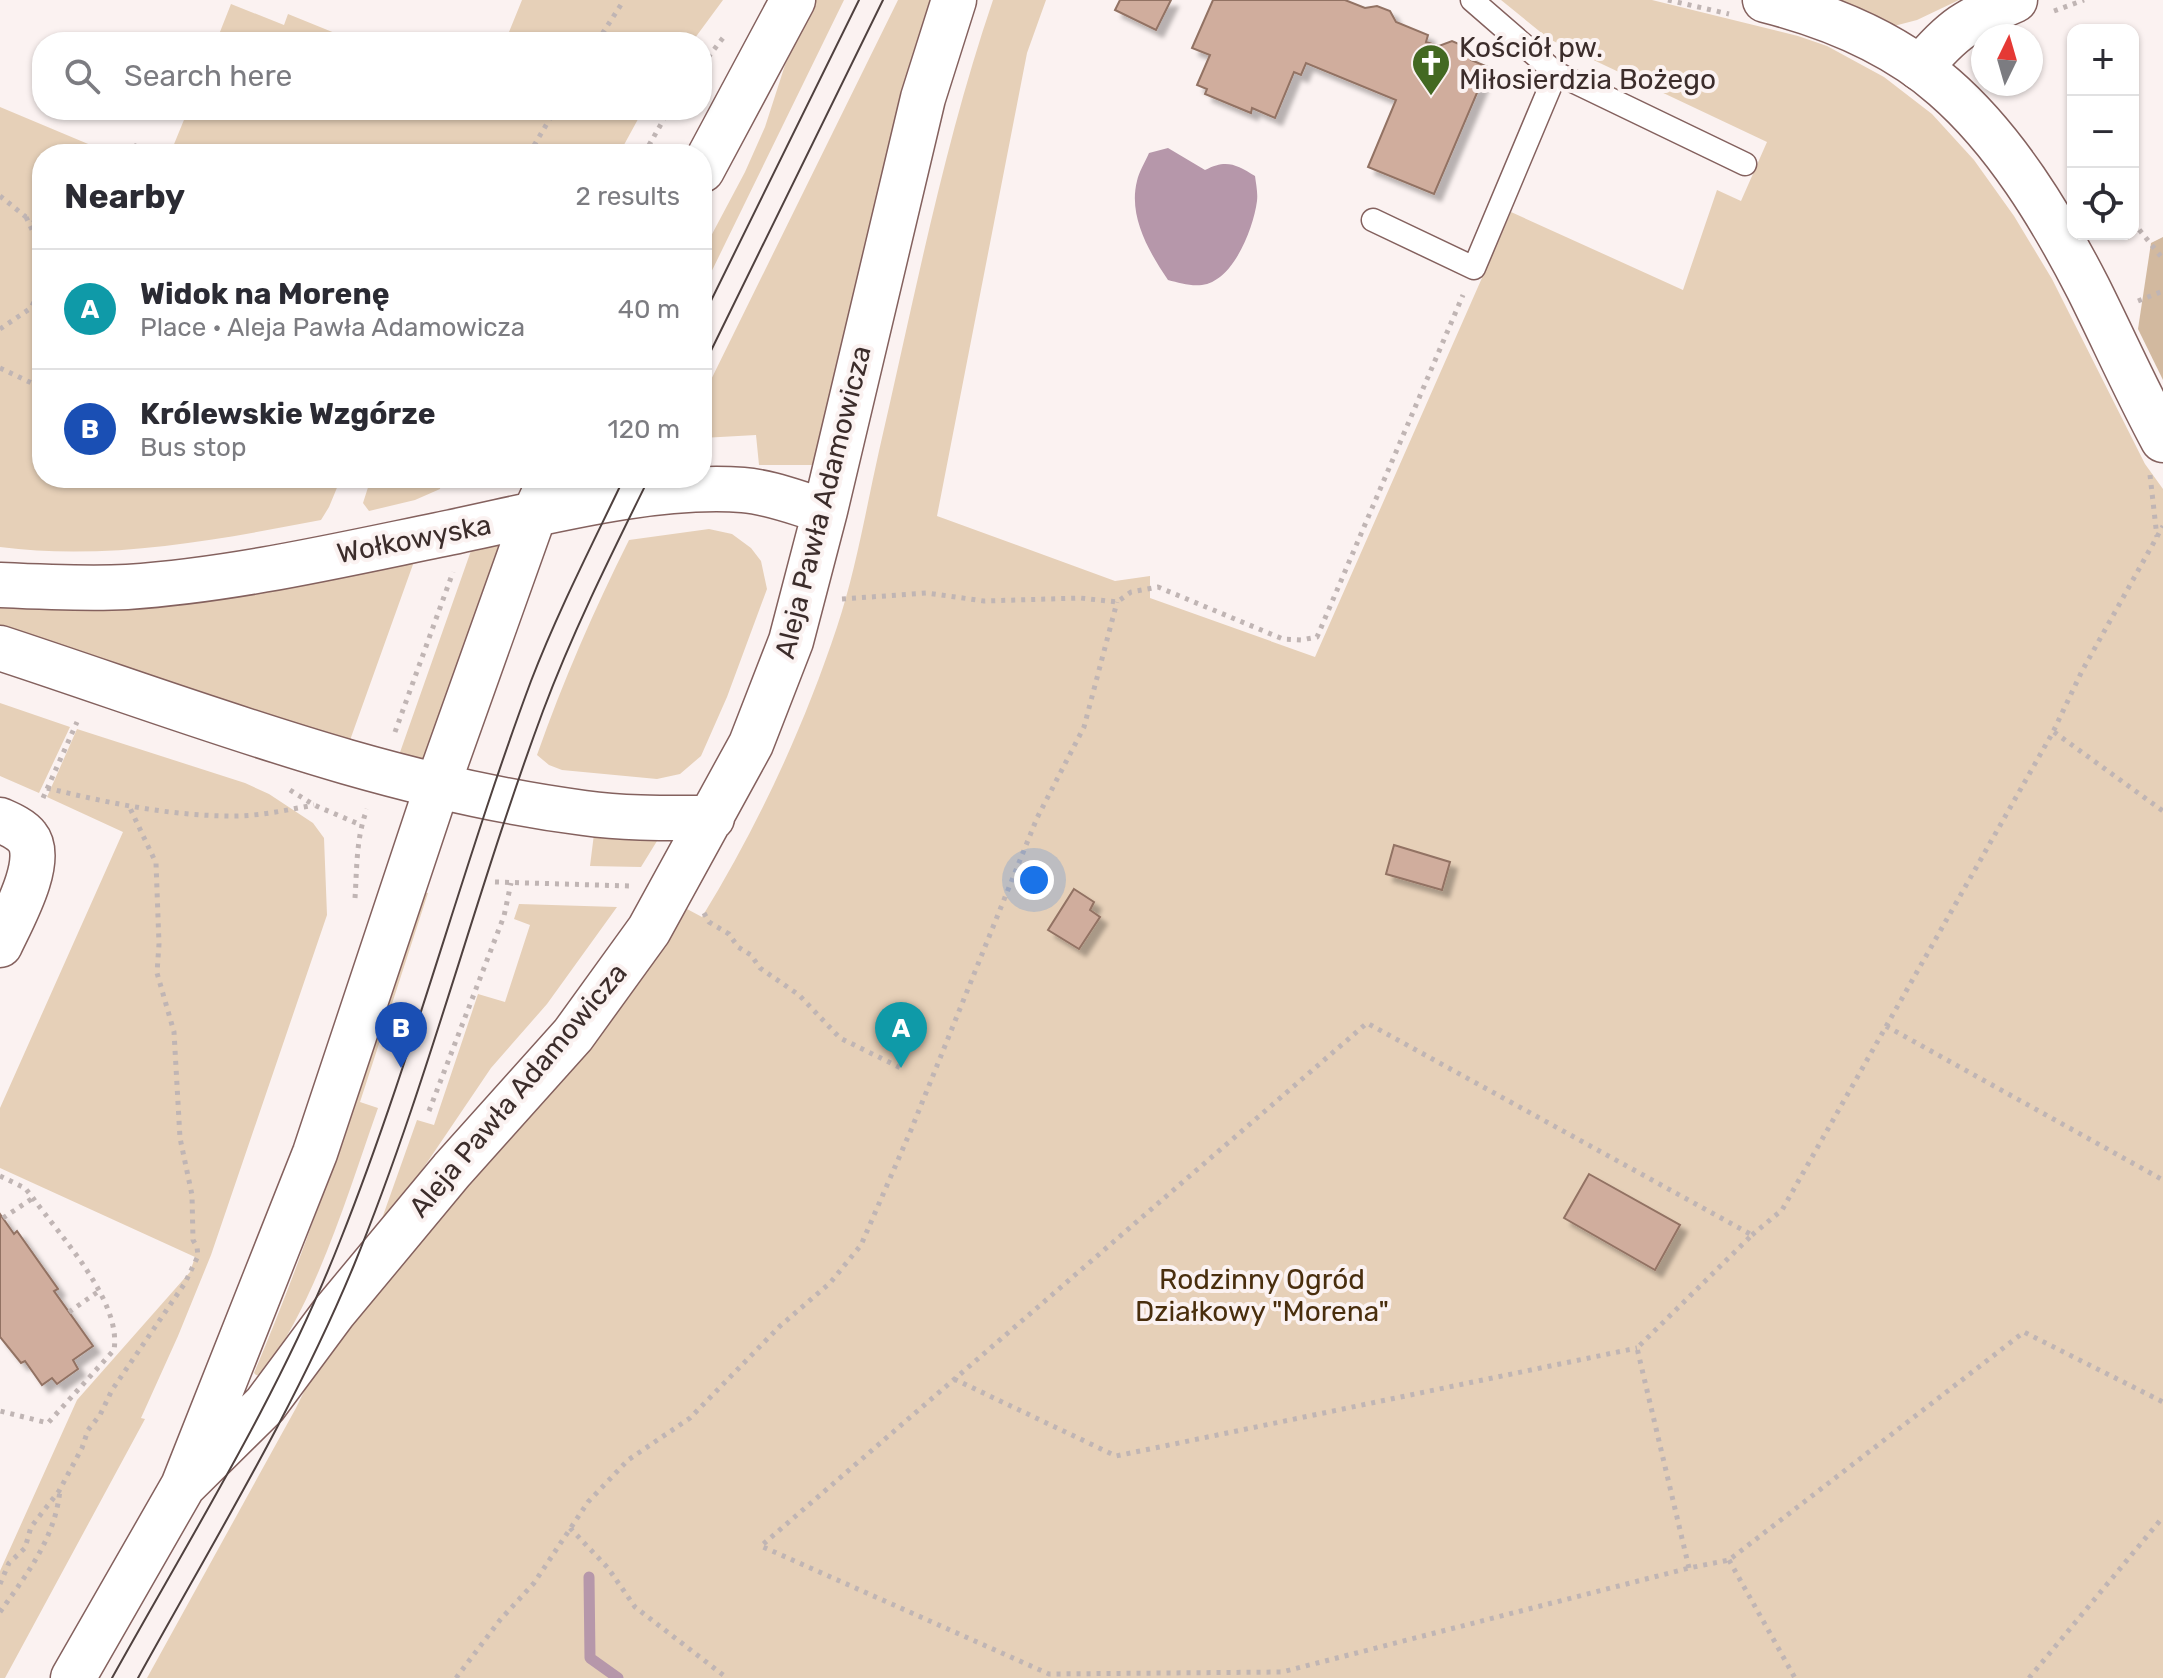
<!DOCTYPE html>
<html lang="en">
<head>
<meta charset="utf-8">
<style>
	:root { --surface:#fff; --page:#f7f7f7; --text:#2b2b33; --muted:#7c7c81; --line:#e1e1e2; --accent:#0b8043 }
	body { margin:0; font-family:Rubik,sans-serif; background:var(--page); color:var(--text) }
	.controls { position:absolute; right:24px; top:24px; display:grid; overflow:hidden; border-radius:16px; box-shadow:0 2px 6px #0004 }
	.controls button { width:72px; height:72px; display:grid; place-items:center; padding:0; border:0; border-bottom:2px solid var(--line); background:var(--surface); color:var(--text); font:40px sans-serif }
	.compass { position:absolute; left:1971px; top:24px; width:72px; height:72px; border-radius:50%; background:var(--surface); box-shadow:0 2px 6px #0004; rotate:5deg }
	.you { position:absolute; left:1034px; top:880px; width:28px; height:28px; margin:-20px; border:6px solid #fff; border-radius:50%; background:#1a73e8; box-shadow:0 0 0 12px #1a73e833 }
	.badge { display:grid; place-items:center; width:52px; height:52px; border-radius:50%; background:var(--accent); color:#fff; font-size:26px; font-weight:700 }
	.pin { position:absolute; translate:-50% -66px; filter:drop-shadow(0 2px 4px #0008) }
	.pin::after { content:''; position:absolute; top:42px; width:28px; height:24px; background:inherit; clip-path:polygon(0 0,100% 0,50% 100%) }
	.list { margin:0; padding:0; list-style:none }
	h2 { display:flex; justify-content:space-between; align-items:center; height:104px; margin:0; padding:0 32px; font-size:34px }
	h2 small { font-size:26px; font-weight:400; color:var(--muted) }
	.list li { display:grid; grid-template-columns:52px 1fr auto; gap:24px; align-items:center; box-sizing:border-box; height:120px; padding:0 32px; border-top:2px solid var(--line) }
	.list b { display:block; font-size:30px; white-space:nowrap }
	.list p { margin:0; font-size:26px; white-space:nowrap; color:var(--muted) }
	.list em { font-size:26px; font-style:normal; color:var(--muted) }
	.icon { flex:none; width:44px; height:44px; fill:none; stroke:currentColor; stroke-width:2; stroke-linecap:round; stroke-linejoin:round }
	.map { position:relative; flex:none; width:2163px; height:1678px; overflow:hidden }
	.search { position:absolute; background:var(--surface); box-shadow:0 2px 6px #0004; left:32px; top:32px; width:680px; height:88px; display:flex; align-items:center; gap:20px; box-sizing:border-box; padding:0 28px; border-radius:32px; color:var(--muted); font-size:30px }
	.panel { position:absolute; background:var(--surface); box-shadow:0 2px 6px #0004; left:32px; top:144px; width:680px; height:344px; border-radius:32px }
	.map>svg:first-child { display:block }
</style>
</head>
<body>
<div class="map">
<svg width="2163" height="1678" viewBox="0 0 2163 1678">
	<defs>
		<filter id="shadow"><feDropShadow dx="7" dy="7" stdDeviation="2" flood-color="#0004"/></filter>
	</defs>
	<rect width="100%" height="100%" fill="#fbf2f1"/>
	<path fill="#e6d0b8" d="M 522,0 L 723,0 L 692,42 L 505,42 Z
		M 816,0 L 844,0 L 702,291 L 702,253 L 745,172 L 765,127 L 785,65 Z
		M 898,0 L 931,0 L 887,151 L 815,465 L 759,465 L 756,435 L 702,438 L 702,398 Z
		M 993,0 L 1046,0 L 1027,53 L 937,516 L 1115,581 L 1150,576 L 1150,598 L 1315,657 L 1511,212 L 1683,290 L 1717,190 L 1741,201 L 1767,142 L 1549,39 L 1501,0 L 1652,0 L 1798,36 L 1827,46 L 1884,77 L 1932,114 L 1974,160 L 2014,216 L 2052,279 L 2145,464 L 2163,489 L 2163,1678 L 147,1678 L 296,1408 L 339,1320 L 659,953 L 687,909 L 702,917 C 758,826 803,729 837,627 C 856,570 866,509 879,451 C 914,300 943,147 993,0 Z
		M 1830,0 L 1959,0 L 1917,20 L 1894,26 Z
		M 231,4 L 284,25 L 288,14 L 357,42 L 216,42 Z
		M 0,107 L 112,154 L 42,154 L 42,478 L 341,478 L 329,507 L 321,520 C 216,540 108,561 0,547 Z
		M 188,110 L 643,110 L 619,154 L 170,154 Z
		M 371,478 L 447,478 L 442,479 L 440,489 L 415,500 L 369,511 L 363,503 Z
		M 709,529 L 732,534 L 751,548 L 761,561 L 767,589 L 727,697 L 701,756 L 680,774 L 657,779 L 562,770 L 549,765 L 537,755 C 563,681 594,610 629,540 Z
		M 494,542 L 499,544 L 498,553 L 422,765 L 398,758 L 473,545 Z
		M 416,556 L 349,743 L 0,628 L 0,602 Z
		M 0,703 L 70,727 L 39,793 L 0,776 Z
		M 77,729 L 245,783 L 269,794 L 313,823 L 324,838 L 327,915 L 211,1255 L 178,1336 L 141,1418 L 145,1419 L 5,1678 L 0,1678 L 0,1571 L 77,1400 L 190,1272 L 195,1257 L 0,1168 L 0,1108 L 123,832 L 47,797 Z
		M 594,834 L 656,840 L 657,841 L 641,867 L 590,866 Z
		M 424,893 L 428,893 L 360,1102 L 378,1108 C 347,1196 317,1300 261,1376 L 256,1375 L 254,1373 C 320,1217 370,1054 424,893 Z
		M 519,904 L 617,907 L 547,1004 L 491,1068 L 374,1241 L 417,1120 L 434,1125 L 478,994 L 505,1002 L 530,925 L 514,919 Z"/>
	<path fill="#d2b99f" d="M 2163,237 L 2163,380 L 2138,329 L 2151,243 Z"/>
	<path fill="#b697aa" d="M 1168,148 L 1205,170 C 1226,159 1236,164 1255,176 C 1256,184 1258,193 1257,201 C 1254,225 1238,266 1217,279 C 1202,290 1184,284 1168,280 C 1149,252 1128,216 1137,181 C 1139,172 1145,162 1149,153 Z"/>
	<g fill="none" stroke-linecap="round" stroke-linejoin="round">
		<path stroke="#b697aa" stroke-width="11" d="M 589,1577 L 590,1658 L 618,1678"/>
	</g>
	<path fill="#d0ad9d" stroke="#927263" stroke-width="2" filter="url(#shadow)" d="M 1120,0 L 1171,0 L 1156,30 L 1115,10 Z
		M 1213,0 L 1345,0 L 1365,8 L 1377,6 L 1390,11 L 1396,22 L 1428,35 L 1426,42 L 1439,46 L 1452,41 L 1466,47 L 1471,60 L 1488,67 L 1434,194 L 1368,167 L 1396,100 L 1306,63 L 1301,75 L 1294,72 L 1275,118 L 1252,108 L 1251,113 L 1205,94 L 1207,89 L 1197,85 L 1210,55 L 1192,48 Z
		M 1394,845 L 1450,862 L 1442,890 L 1386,874 Z
		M 1074,889 L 1094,902 L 1090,910 L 1100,917 L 1079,949 L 1048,930 Z
		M 1589,1174 L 1680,1225 L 1655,1270 L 1564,1218 Z
		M 0,1214 L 14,1234 L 17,1231 L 58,1289 L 54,1291 L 93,1346 L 73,1360 L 78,1369 L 57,1384 L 52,1378 L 42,1385 L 25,1361 L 21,1363 L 0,1337 Z"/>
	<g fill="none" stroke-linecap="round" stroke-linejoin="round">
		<g stroke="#84615e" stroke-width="25">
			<path id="lane" d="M 1472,0 L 1556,73 L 1745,164
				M 1373,220 L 1474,268 L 1556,73"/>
		</g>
		<g stroke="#84615e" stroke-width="47">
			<path id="street" d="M 1920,68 C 1954,27 1967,21 2015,0
				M 0,820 C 9,824 21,829 27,837 C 46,860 11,921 0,945"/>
		</g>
		<g stroke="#84615e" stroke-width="47">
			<path id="secondary" d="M 1765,0 C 1828,16 1894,43 1944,87 C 2005,140 2051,216 2088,288 C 2113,338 2136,390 2163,440
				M 702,170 L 793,0
				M 0,585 C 42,587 85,589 127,587 C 231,580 336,556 438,535 C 532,516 648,483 743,490 C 770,492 799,504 825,511
				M 0,648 C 192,711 383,787 584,813 C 627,819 670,818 712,818
				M 183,1486 L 265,1405 L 334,1312 L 452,1170 L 573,1035 L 649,930 L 751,744 L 791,641 L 825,511 L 923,98 L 954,0
				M 73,1678 L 183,1486 L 315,1153 L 437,787 L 534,515 L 551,478"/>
		</g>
		<path stroke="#c0b5b4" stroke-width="5" stroke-dasharray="4 6" stroke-linecap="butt" d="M 1668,0 L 1729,14
			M 2054,11 L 2084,0
			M 597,42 L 624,0
			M 702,65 L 726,34
			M 158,153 L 158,154
			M 133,154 L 137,144
			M 529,154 L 555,110
			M 644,154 L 669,110
			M 0,196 L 26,217 L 42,223
			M 26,217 L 42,251 L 42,268
			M 2133,222 L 2163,259
			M 2138,301 L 2163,291
			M 0,329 L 31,308 L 42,286
			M 0,368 L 42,388
			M 2150,475 L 2157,537
			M 842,599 L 927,593 L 984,601 L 1080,598 L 1117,602 L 1131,592 L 1158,587 L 1283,639 L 1301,640 L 1317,637 L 1463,295
			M 395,732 L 453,572
			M 2054,732 L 2163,811
			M 47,788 C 108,803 170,816 233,816 C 260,816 287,810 314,805
			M 290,790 L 314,805 L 361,825
			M 43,798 L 77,722
			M 495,882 L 630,886
			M 355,898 C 357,868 356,838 367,809
			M 704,913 L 709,922 L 729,934 L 738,947 L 751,955 L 760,968 L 799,995 L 840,1038 L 901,1068
			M 1886,1026 L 2163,1180
			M 429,1111 L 504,916 L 511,883
			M 0,1176 L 25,1188 L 33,1198 C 60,1236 122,1301 114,1350 L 48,1423 L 0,1411
			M 3,1218 L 33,1198
			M 1752,1235 L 1782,1210 L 2053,732 L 2082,671 L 2163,526
			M 69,1312 L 99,1291
			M 954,1379 L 1116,1456 L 1637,1348
			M 570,1528 L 608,1568 L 635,1607 L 727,1678
			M 1729,1560 L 1795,1678
			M 1689,1568 L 1637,1348 L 1752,1235 L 1367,1023 L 761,1546 L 1049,1674 L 1282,1672 L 1689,1568 L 1729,1560 L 2024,1332 L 2163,1402
			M 0,1584 L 9,1563 L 25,1548 L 31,1527 L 59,1491 L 82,1448 L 88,1430 L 100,1415 L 112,1390 L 185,1283 L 198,1256 L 197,1247 L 193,1240 L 192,1195 L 180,1138 L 174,1032 L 157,973 L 159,944 L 156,863 L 129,806
			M 0,1612 C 27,1574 56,1537 60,1489
			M 456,1678 L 500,1620 L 534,1583 L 588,1502 L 628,1460 L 690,1418 L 780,1326 L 830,1283 L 861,1245 L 911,1130 L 1037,818 L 1084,727 L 1117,602
			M 2029,1678 L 2163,1517"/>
		<use href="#lane" stroke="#fff" stroke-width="22"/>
		<use href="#street" stroke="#fff" stroke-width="44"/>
		<use href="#secondary" stroke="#fff" stroke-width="44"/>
		<path stroke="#4f413f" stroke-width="2" d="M 702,319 L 859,0
			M 702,369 L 883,0
			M 112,1678 C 192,1534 280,1394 340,1241 C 413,1058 462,866 531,681 C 558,611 592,545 624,478
			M 138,1678 C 213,1542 295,1408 354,1265 C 428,1084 475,894 543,711 C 573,631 611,555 649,478"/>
	</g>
	<defs>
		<g id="church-pin" transform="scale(2)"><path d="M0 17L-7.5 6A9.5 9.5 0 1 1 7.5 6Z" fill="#436922" stroke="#fbf2f1"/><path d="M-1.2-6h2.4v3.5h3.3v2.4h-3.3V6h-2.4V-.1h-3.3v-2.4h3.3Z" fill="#fff"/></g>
	</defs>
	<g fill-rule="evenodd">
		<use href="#church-pin" x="1431" y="63"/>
	</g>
	<g text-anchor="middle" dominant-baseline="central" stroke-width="8" stroke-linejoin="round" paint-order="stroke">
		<g font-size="28" fill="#3c2d2b" stroke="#fbf2f1" text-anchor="start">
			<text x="1459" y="47">Kościół pw.<tspan x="1459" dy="32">Miłosierdzia Bożego</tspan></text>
		</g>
		<g font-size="28" fill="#3c2d2b" stroke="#fbf2f1">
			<text transform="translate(823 502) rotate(-76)">Aleja Pawła Adamowicza</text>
			<text transform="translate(414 539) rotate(-11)">Wołkowyska</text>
			<text transform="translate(518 1090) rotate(-50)">Aleja Pawła Adamowicza</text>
		</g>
		<g font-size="28" fill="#492e0d" stroke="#fbf2f1">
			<text x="1262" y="1279">Rodzinny Ogród<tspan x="1262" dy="32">Działkowy "Morena"</tspan></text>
		</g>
	</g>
</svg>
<div class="controls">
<button>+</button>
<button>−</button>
<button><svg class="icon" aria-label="locate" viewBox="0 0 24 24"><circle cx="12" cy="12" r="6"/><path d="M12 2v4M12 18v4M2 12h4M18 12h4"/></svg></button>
</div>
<svg class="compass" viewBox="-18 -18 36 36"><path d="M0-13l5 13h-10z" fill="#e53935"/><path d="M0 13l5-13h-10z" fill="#7c7c81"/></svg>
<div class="you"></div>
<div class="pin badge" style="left:901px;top:1068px;background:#0f9aa8">A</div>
<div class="pin badge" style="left:401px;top:1068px;background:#1a4fb4">B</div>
<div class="search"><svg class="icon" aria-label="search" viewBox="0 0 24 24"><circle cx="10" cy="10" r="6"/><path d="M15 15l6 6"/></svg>Search here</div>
<section class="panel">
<h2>Nearby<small>2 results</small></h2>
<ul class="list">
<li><span class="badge" style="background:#0f9aa8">A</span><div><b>Widok na Morenę</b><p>Place · Aleja Pawła Adamowicza</p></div><em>40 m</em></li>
<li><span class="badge" style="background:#1a4fb4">B</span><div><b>Królewskie Wzgórze</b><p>Bus stop</p></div><em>120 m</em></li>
</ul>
</section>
</div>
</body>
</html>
